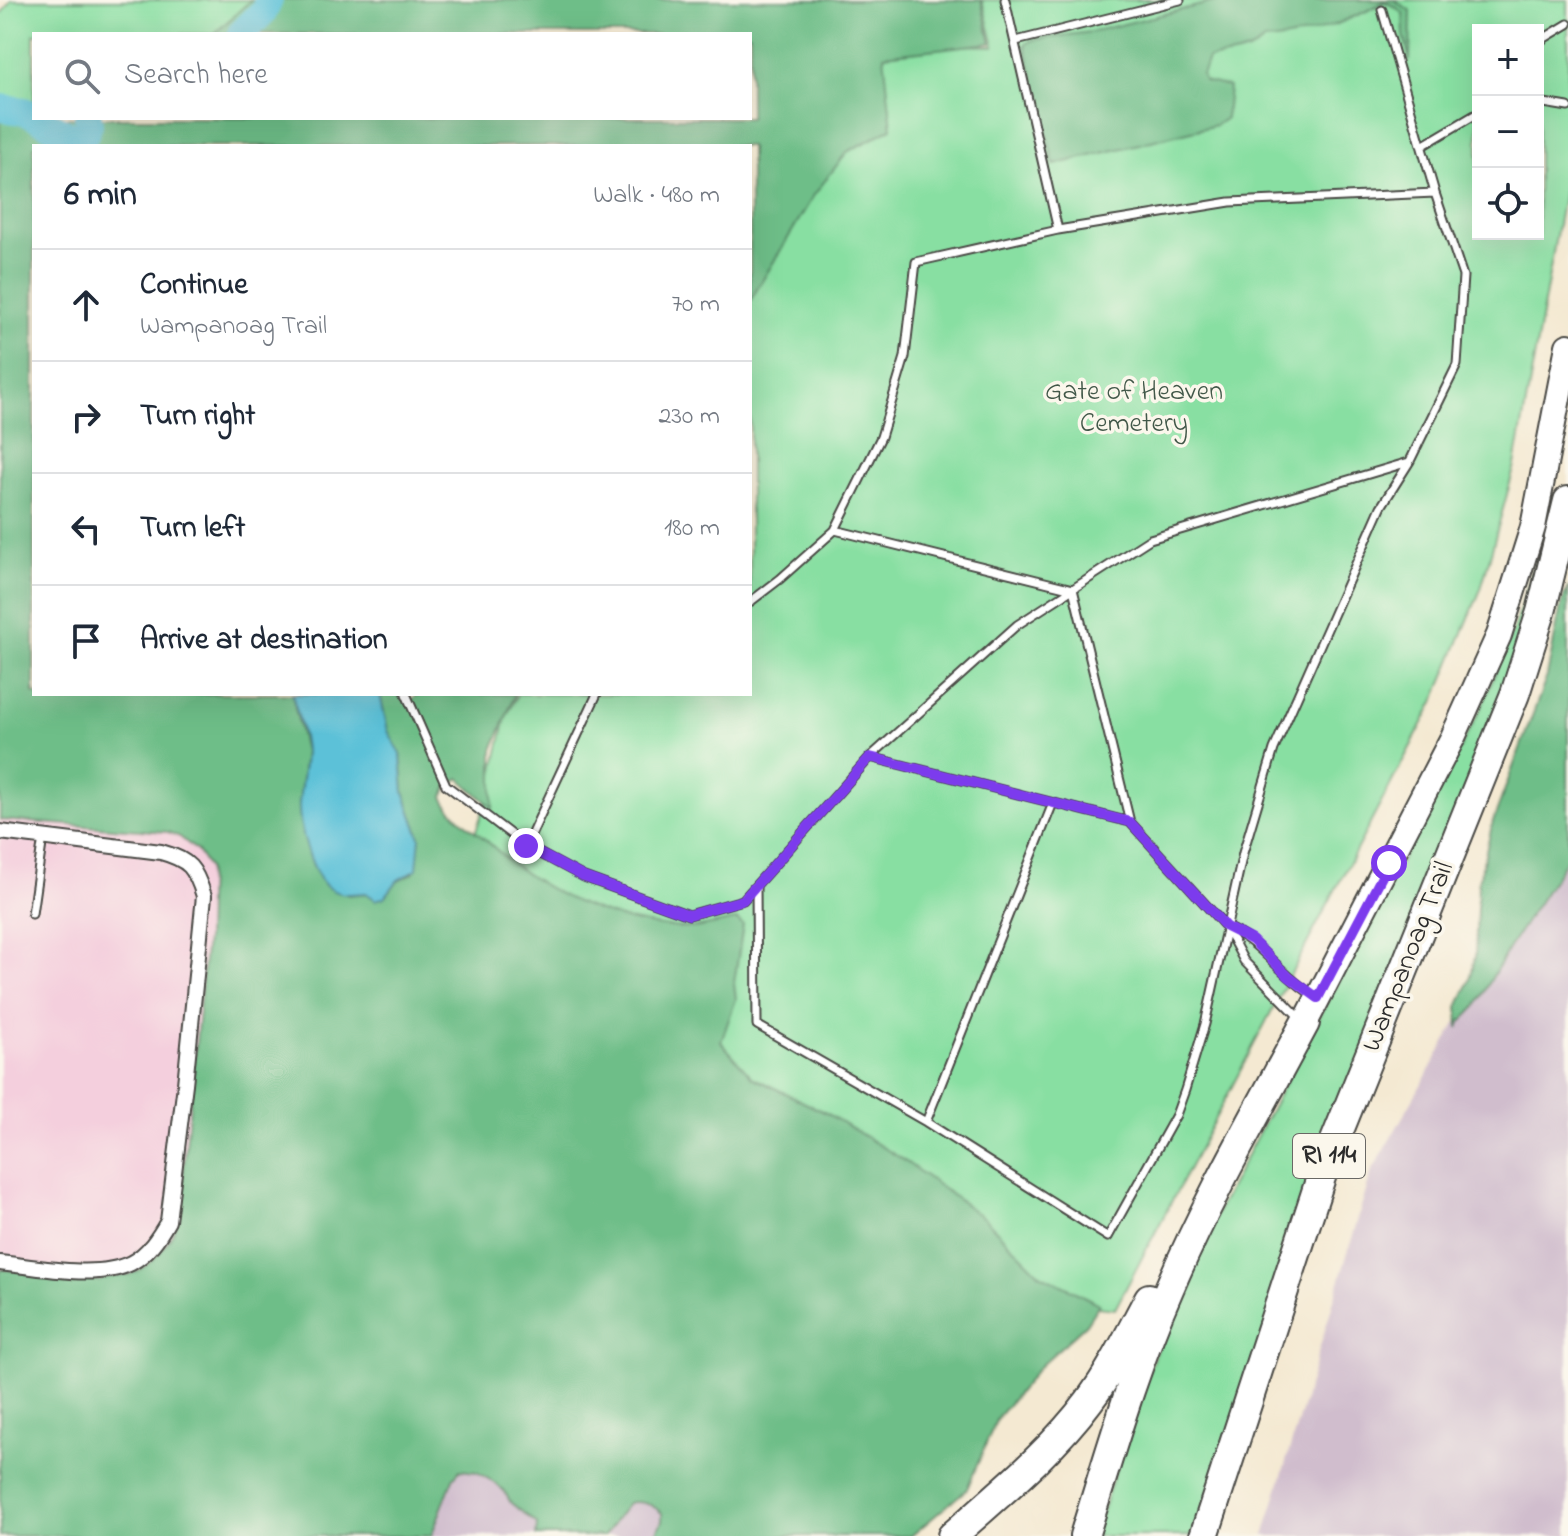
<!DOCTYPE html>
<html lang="en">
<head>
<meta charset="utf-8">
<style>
	:root { --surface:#fff; --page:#f2f2f3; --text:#1f2937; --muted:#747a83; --line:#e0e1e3 }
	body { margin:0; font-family:"Indie Flower",sans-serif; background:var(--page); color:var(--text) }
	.controls { position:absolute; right:24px; top:24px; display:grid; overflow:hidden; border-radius:0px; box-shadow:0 8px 32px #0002 }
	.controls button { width:72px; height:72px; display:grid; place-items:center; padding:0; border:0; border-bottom:2px solid var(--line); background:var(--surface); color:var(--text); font:40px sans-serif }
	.stop { position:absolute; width:24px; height:24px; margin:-18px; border:6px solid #7c3aed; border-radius:50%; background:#fff }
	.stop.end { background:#7c3aed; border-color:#fff; box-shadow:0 2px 8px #0008 }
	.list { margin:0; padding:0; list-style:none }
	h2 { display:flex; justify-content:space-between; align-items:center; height:104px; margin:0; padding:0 32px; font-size:34px }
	h2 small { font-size:26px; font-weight:400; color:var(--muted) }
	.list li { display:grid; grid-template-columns:52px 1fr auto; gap:24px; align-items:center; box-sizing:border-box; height:112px; padding:0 32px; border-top:2px solid var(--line) }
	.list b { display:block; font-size:30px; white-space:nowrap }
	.list p { margin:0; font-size:26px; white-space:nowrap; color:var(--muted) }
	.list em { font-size:26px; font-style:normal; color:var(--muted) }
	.icon { flex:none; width:44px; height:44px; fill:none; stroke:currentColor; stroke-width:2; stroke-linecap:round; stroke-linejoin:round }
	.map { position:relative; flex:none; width:1568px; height:1536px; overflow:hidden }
	.search { position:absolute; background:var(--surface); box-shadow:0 8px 32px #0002; left:32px; top:32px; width:720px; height:88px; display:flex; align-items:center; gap:20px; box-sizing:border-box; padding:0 28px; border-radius:0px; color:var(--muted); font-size:30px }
	.panel { position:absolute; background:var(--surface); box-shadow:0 8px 32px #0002; left:32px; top:144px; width:720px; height:552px; border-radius:0px }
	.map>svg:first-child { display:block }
</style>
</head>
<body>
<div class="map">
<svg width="1568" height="1536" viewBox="0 0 1568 1536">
	<rect width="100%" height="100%" fill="#fbf7ec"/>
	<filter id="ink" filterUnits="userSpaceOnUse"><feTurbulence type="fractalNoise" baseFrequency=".0125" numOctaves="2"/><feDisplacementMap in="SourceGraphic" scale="16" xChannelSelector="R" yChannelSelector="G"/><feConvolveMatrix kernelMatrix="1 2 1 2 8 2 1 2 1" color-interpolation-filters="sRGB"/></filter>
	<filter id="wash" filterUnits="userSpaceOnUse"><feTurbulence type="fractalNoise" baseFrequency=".006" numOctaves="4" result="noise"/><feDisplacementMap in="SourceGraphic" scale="32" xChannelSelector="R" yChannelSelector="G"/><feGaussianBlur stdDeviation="1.8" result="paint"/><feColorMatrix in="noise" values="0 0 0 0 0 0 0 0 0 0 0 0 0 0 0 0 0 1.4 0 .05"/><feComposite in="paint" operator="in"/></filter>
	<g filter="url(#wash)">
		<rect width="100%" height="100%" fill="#f4e9d2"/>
		<path fill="#f4cfdd" d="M 0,820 L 167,832 L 180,837 L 197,851 L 208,868 L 206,939 L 179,1217 L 174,1234 L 159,1253 L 128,1276 L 105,1277 L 100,1281 L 0,1269 Z"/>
		<path fill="#d0bdcd" d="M 1568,827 L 1568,1536 L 1264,1536 L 1372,1171 Z
			M 460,1470 L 477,1472 L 495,1483 L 504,1491 L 511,1503 L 538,1524 L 536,1536 L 431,1536 L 453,1479 Z
			M 636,1501 L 653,1505 L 662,1513 L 662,1521 L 655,1536 L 604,1536 L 628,1503 Z"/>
		<path fill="#88dfa2" stroke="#5a8566" stroke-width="2" fill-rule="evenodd" d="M 11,0 L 383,0 L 347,34 L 34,34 L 34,146 L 0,202 L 0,16 Z
			M 982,0 L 1568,0 L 1568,169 L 1515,465 L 1481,589 L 1434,702 L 1115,1309 L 1079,1305 L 720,1058 L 518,878 L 472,842 L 488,796 L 506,717 L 518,694 L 750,694 L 750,278 L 790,218 L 887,51 L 908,44 L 994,46 ZM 1478,30 L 1538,30 L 1538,234 L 1478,234 Z
			M 1539,549 L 1547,551 L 1531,609 L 1193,1536 L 1094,1536 L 1143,1385 L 1193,1258 L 1480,710 L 1514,628 Z"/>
		<path fill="#6ebe88" stroke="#4c745a" stroke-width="2" d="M 251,0 L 981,0 L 991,43 L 884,55 L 892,128 L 847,152 L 814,195 L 750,301 L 750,146 L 34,146 L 34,694 L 292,694 L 305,752 L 299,807 L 307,846 L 315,869 L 348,895 L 366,893 L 385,897 L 398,880 L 413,873 L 420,837 L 404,792 L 401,755 L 388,731 L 380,694 L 398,694 L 409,702 L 418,694 L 515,694 L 493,750 L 493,808 L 459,778 L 448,787 L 443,797 C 452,815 471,828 486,840 C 495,848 504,857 513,864 C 561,902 628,927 689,928 C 706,928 720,922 737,920 L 743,925 L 734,983 L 736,999 L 721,1042 L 752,1077 L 828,1114 L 902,1159 L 985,1219 L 1040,1274 L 1099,1304 L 1086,1324 L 1040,1366 L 997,1418 L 967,1489 L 911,1536 L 655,1536 L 662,1521 L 662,1513 C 652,1504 641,1500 628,1503 L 604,1536 L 536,1536 L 537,1524 L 511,1503 L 504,1491 L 495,1483 L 477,1472 L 460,1470 L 453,1479 L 431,1536 L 0,1536 L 0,1269 L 100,1281 C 109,1274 120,1278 130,1274 C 154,1265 172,1241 179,1217 L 206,939 L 208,868 L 197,851 L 180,837 L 168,832 L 0,820 L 0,112 L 34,118 L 750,118 L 750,34 L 214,34 Z
			M 1222,0 L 1394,0 L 1411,11 L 1410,61 L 1404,35 L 1403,13 L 1394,6 L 1384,2 C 1349,21 1304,39 1264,41 C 1250,55 1226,56 1208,59 L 1202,75 L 1204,81 L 1229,87 L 1226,118 L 1216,125 L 1054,165 L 1025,45 L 1032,40 L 1091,32 Z
			M 1568,587 L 1568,857 L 1508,949 L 1476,1007 L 1461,1022 L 1459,1028 L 1458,1007 L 1470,980 L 1475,957 L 1478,884 L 1482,867 L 1493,821 L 1547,676 L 1561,605 Z"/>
		<path fill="#5bc1d8" stroke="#437682" stroke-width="2" d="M 292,694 L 380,694 L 388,731 L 401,755 L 404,792 L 420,837 L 417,869 L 398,880 L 385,897 L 376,900 L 366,893 C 354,894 341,896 330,889 C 312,878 298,824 299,804 C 300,787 304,771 305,754 C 305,735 297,713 292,694 Z"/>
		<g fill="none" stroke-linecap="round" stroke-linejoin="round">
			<path stroke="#5bc1d8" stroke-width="28" d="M 241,34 L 264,11 L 269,0
				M 0,108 L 24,111 L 34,116
				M 38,118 L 73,138 L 84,136 L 89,125 L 88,118"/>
		</g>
	</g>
	<g filter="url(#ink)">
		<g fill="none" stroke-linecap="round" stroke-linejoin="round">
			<g stroke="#494844" stroke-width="11">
				<path id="service" d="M 1005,0 L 1058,230
					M 1016,41 L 1180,0
					M 1538,42 L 1568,24
					M 1538,102 L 1568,107
					M 1422,146 L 1478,113
					M 835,530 L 1073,589 L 1130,822
					M 750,602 L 780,579 L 835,530 L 881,437 L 905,357 L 916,262 L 1058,230 L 1230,202 L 1435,193
					M 406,694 L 446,785 L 526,846 L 584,877 L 689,915 L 743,900 L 870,757 L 1130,822 L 1226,927
					M 870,757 L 1017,625 L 1150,539 L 1409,462
					M 526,846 L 597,694
					M 756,885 L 757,1025 L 926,1122 L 1108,1237 L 1176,1115 L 1185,1090 L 1205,1024 L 1243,853 L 1274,749 L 1381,507 L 1410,461 L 1457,365 L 1463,276 L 1435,193 L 1382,10
					M 32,914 L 43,837
					M 1301,1019 L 1244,961 L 1226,927 C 1262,942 1280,975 1313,995
					M 926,1122 L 1053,803"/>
			</g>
			<g stroke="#494844" stroke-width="18">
				<path id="minor" d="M 0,832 L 161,852 C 190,860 195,868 204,896 L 185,1084 L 168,1221 C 159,1237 148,1254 131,1263 C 98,1280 36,1267 0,1263"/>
			</g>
			<g stroke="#494844" stroke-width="28">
				<path id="primary" d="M 1305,1023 L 1453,737 L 1499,635 L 1533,527 L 1568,346"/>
			</g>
			<g stroke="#494844" stroke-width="32">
				<path id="motorway" d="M 952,1536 C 999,1494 1051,1452 1089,1401 C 1113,1369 1130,1333 1149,1298
					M 1084,1536 C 1110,1453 1134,1368 1169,1289 C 1208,1198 1258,1111 1305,1023
					M 1204,1536 L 1324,1168 L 1515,694 L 1541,612 L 1568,501"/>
			</g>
			<use href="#service" stroke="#fff" stroke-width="7"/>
			<use href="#minor" stroke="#fff" stroke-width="14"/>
			<use href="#primary" stroke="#fff" stroke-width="24"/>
			<use href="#motorway" stroke="#fff" stroke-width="28"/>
		</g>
	</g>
	<g fill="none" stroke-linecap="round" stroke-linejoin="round" filter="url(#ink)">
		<path stroke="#7c3aed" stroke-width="10" d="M 526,846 L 584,877 L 689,915 L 743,900 L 870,757 L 1130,822 L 1226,927 L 1252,940 L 1289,977 L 1318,998 L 1389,863"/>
	</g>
	<g text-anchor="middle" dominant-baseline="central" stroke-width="7" stroke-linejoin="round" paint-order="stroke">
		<rect fill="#fbf7ec" stroke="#696865" stroke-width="2" x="1293" y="1134" width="72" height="44" rx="6"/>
		<g font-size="26" font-weight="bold" fill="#2b2b2b">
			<text x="1329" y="1156">RI 114</text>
		</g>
		<g font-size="28" fill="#425849" stroke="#fbf7ec">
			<text x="1134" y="392">Gate of Heaven<tspan x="1134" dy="32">Cemetery</tspan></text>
		</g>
		<g font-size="28" fill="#2b2b2b" stroke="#fbf7ec">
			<text transform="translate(1409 957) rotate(-68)">Wampanoag Trail</text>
		</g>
	</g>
</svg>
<div class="controls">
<button>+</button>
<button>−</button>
<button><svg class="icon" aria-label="locate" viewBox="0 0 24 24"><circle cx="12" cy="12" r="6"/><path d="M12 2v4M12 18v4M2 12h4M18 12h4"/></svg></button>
</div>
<div class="stop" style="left:1389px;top:863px"></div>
<div class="stop end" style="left:526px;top:846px"></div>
<div class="search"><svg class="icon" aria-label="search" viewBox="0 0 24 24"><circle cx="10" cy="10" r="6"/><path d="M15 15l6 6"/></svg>Search here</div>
<section class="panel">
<h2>6 min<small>Walk · 480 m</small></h2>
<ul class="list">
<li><svg class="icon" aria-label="ahead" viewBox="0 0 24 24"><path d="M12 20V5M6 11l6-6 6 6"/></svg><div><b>Continue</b><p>Wampanoag Trail</p></div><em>70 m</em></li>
<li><svg class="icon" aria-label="right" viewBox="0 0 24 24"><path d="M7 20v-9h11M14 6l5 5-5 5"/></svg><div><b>Turn right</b></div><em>230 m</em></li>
<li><svg class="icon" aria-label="left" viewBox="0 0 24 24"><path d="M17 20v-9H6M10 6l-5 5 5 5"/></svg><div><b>Turn left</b></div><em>180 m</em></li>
<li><svg class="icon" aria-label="arrive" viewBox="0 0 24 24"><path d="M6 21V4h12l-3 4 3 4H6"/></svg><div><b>Arrive at destination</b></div></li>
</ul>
</section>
</div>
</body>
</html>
